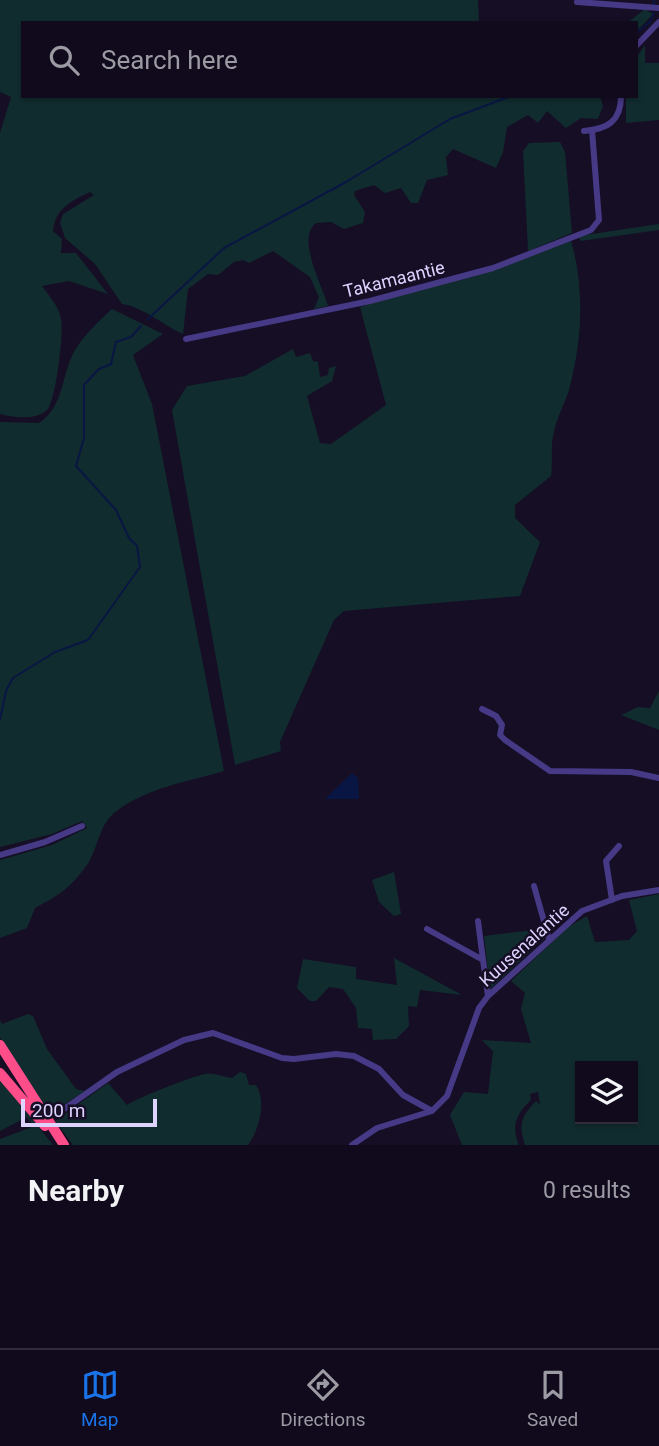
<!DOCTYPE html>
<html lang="en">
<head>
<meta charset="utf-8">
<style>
	:root { --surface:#100a1c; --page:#1e1829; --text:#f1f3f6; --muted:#9c9aa3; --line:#302b3b; --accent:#1a73e8 }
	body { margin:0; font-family:Roboto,sans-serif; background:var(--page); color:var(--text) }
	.controls { position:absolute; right:21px; bottom:21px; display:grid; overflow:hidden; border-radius:0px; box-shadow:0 2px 5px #0004 }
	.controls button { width:63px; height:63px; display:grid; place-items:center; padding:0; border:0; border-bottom:2px solid var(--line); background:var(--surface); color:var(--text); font:35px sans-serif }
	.scale { position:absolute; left:21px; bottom:18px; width:136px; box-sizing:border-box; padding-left:7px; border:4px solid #ded2ff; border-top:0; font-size:19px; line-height:24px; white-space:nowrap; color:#ded2ff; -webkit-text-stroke:5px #150e25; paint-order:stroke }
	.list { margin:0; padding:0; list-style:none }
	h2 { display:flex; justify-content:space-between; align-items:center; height:91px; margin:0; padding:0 28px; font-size:30px }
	h2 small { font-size:23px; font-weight:400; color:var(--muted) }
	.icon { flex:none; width:38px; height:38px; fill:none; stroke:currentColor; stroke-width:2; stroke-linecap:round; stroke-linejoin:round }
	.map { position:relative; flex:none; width:659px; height:1145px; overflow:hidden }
	.search { position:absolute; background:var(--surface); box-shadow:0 2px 5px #0004; left:21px; right:21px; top:21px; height:77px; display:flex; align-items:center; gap:18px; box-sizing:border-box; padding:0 24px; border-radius:0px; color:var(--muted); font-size:26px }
	.sheet { height:203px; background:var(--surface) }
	nav { display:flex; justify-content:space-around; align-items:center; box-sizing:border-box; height:98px; border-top:2px solid var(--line); background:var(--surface); font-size:19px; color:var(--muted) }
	nav a { display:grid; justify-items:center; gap:4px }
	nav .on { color:var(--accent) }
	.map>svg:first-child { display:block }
</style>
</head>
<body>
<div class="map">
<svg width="659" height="1145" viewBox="0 0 659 1145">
	<rect width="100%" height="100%" fill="#150e25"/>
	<path fill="#112c2f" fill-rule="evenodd" d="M 0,0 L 478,0 L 479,23 L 23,23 L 23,96 L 600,96 L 603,106 L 598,119 L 581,118 L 566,128 L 547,111 L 538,123 L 528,115 L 507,127 L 503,152 L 496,168 L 453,149 L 446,157 L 448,175 L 427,180 L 418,203 L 411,203 L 401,188 L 385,193 L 374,185 L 355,191 L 354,195 L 365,212 L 363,223 L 344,229 L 331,222 L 316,223 C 296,238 322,285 328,306 L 314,309 L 319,297 L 310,277 L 273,251 L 249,263 L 243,260 L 234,262 L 218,275 L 208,274 L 188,289 L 183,334 C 163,325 143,307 122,304 L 95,264 L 65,238 L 60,223 L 63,214 L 94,195 L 90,192 C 71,201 55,209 53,231 L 62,239 L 61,253 L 76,253 L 108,294 L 69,281 L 42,286 C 49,296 59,306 61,319 C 64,333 56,400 47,410 C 37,420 13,418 0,414 L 0,133 L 11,97 L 0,92 Z
		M 645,9 L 653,14 L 636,32 L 636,23 L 627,23 Z
		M 645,45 L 645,63 L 659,63 L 659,120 L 626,123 L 626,96 L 636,96 L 636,58 Z
		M 560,142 L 565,152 L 572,233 L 528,251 L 523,151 L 529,143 Z
		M 659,224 L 659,230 L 581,241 L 578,236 Z
		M 571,241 C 585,289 582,339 570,386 C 566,402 557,416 554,432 C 550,447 553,461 551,476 L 515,505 L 515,518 L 540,542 L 520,596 L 344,611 L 334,620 L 280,742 L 281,751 L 235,765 L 172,410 L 187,386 L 245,376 L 293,349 L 296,357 L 310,353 L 313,361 L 318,362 L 320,377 L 328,375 L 329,368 L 336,366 L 332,381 L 307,396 L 320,443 L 331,444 L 386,405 L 360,307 Z
		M 112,309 L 163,334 L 133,355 L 152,404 L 224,771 C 187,782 145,788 114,813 C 98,827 98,849 87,865 C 69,889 61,894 35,908 L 27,928 L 0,938 L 0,860 L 52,845 L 87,828 L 82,821 L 52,834 L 0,847 L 0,422 L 39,423 C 64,407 61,375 75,350 C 84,335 99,321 112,309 Z
		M 659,691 L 659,730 L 621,715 L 638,707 L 650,708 Z
		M 394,872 L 401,914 L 394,916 L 379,902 L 372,880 Z
		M 659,894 L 659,1145 L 525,1145 C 518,1124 521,1117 536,1101 L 540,1105 L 538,1092 L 530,1094 L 531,1100 C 516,1114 511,1126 519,1145 L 462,1145 L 450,1115 L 464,1092 L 488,1094 L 493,1051 L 482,1040 L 531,1043 L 521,1009 L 525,993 L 511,981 L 568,927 L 587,916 L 595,942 L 629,940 L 637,931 L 629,900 ZM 580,1066 L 633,1066 L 633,1119 L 580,1119 Z
		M 542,929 L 545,938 L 490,989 L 484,936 Z
		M 394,958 L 462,995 L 420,990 L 417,1007 L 408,1006 L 409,1026 L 396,1039 L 373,1040 L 372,1029 L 358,1028 L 356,1008 L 343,989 L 329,987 L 316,1001 L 310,1001 L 297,988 L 303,959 L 356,967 L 356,979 L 397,985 Z
		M 28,1014 L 33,1016 L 47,1049 L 76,1089 L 85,1091 L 49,1114 L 6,1051 L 0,1037 L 0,1020 L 2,1024 Z
		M 240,1072 L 246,1074 L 249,1085 L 256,1085 C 267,1102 259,1130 248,1145 L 73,1145 L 55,1121 L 108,1083 L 127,1105 C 135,1099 193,1076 205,1074 C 213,1072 224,1077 232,1078 Z
		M 0,1079 L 53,1145 L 0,1145 L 0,1139 L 32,1127 L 32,1124 L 27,1117 L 0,1131 Z"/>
	<path fill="#091643" d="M 352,773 L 358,778 L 359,799 L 325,799 Z"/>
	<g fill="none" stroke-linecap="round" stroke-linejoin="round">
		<path stroke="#091643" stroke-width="2" d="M 654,0 L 654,4
			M 636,33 L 650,22 L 654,13
			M 148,319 L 224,248 L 346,182 L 450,119 L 511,96
			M 0,720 L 6,691 L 13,678 L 55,652 L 88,640 L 140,567 L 137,546 L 129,538 L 116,510 L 76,466 L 84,438 L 84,385 L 99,369 L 111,364 L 116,342 L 131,337 L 141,326"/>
		<path stroke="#463985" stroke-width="6" d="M 577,2 L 659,8
			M 636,46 L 659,22
			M 584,131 C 608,129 621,121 621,96
			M 186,339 L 370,301 L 493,268 L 591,230 L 599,220 L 592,130
			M 482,709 L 496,716 L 502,725 L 500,735 L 505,740 L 550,771 L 631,772 L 659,778
			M 0,855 L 45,842 L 82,826
			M 534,886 L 549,939
			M 612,900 L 606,861 L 619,846
			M 478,921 L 483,960
			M 427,929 L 483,960 L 488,996
			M 60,1112 L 117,1072 L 184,1040 L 213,1033 L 282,1058 L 294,1059 L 336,1054 L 354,1056 L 379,1069 L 403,1095 L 432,1111 L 447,1096 L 479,1008 L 488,996 L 582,911 L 622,896 L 659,890
			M 352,1145 L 377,1128 L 432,1111"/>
		<path stroke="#ff4d8a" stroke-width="10" d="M 0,1045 L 64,1145
			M 0,1073 L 45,1126"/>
	</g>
	<g text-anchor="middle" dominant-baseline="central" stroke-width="5" stroke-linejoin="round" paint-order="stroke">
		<g font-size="18" fill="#ded2ff" stroke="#150e25">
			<text transform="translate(394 279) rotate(-14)">Takamaantie</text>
			<text transform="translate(524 945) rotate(-42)">Kuusenalantie</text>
		</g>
	</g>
</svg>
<div class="controls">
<button><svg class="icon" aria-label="layers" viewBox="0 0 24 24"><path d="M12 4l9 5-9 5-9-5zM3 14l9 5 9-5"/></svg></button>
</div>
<div class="scale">200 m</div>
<div class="search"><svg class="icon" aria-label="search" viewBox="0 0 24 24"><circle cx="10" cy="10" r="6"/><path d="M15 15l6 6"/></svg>Search here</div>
</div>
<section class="sheet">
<h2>Nearby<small>0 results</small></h2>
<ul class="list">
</ul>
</section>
<nav>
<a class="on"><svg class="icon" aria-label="map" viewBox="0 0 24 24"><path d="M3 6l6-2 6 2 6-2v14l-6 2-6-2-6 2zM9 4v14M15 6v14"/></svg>Map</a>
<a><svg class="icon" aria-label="directions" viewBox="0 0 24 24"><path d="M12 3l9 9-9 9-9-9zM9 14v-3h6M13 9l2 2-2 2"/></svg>Directions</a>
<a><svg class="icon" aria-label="saved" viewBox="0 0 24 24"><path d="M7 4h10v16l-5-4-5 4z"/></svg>Saved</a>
</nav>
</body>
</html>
